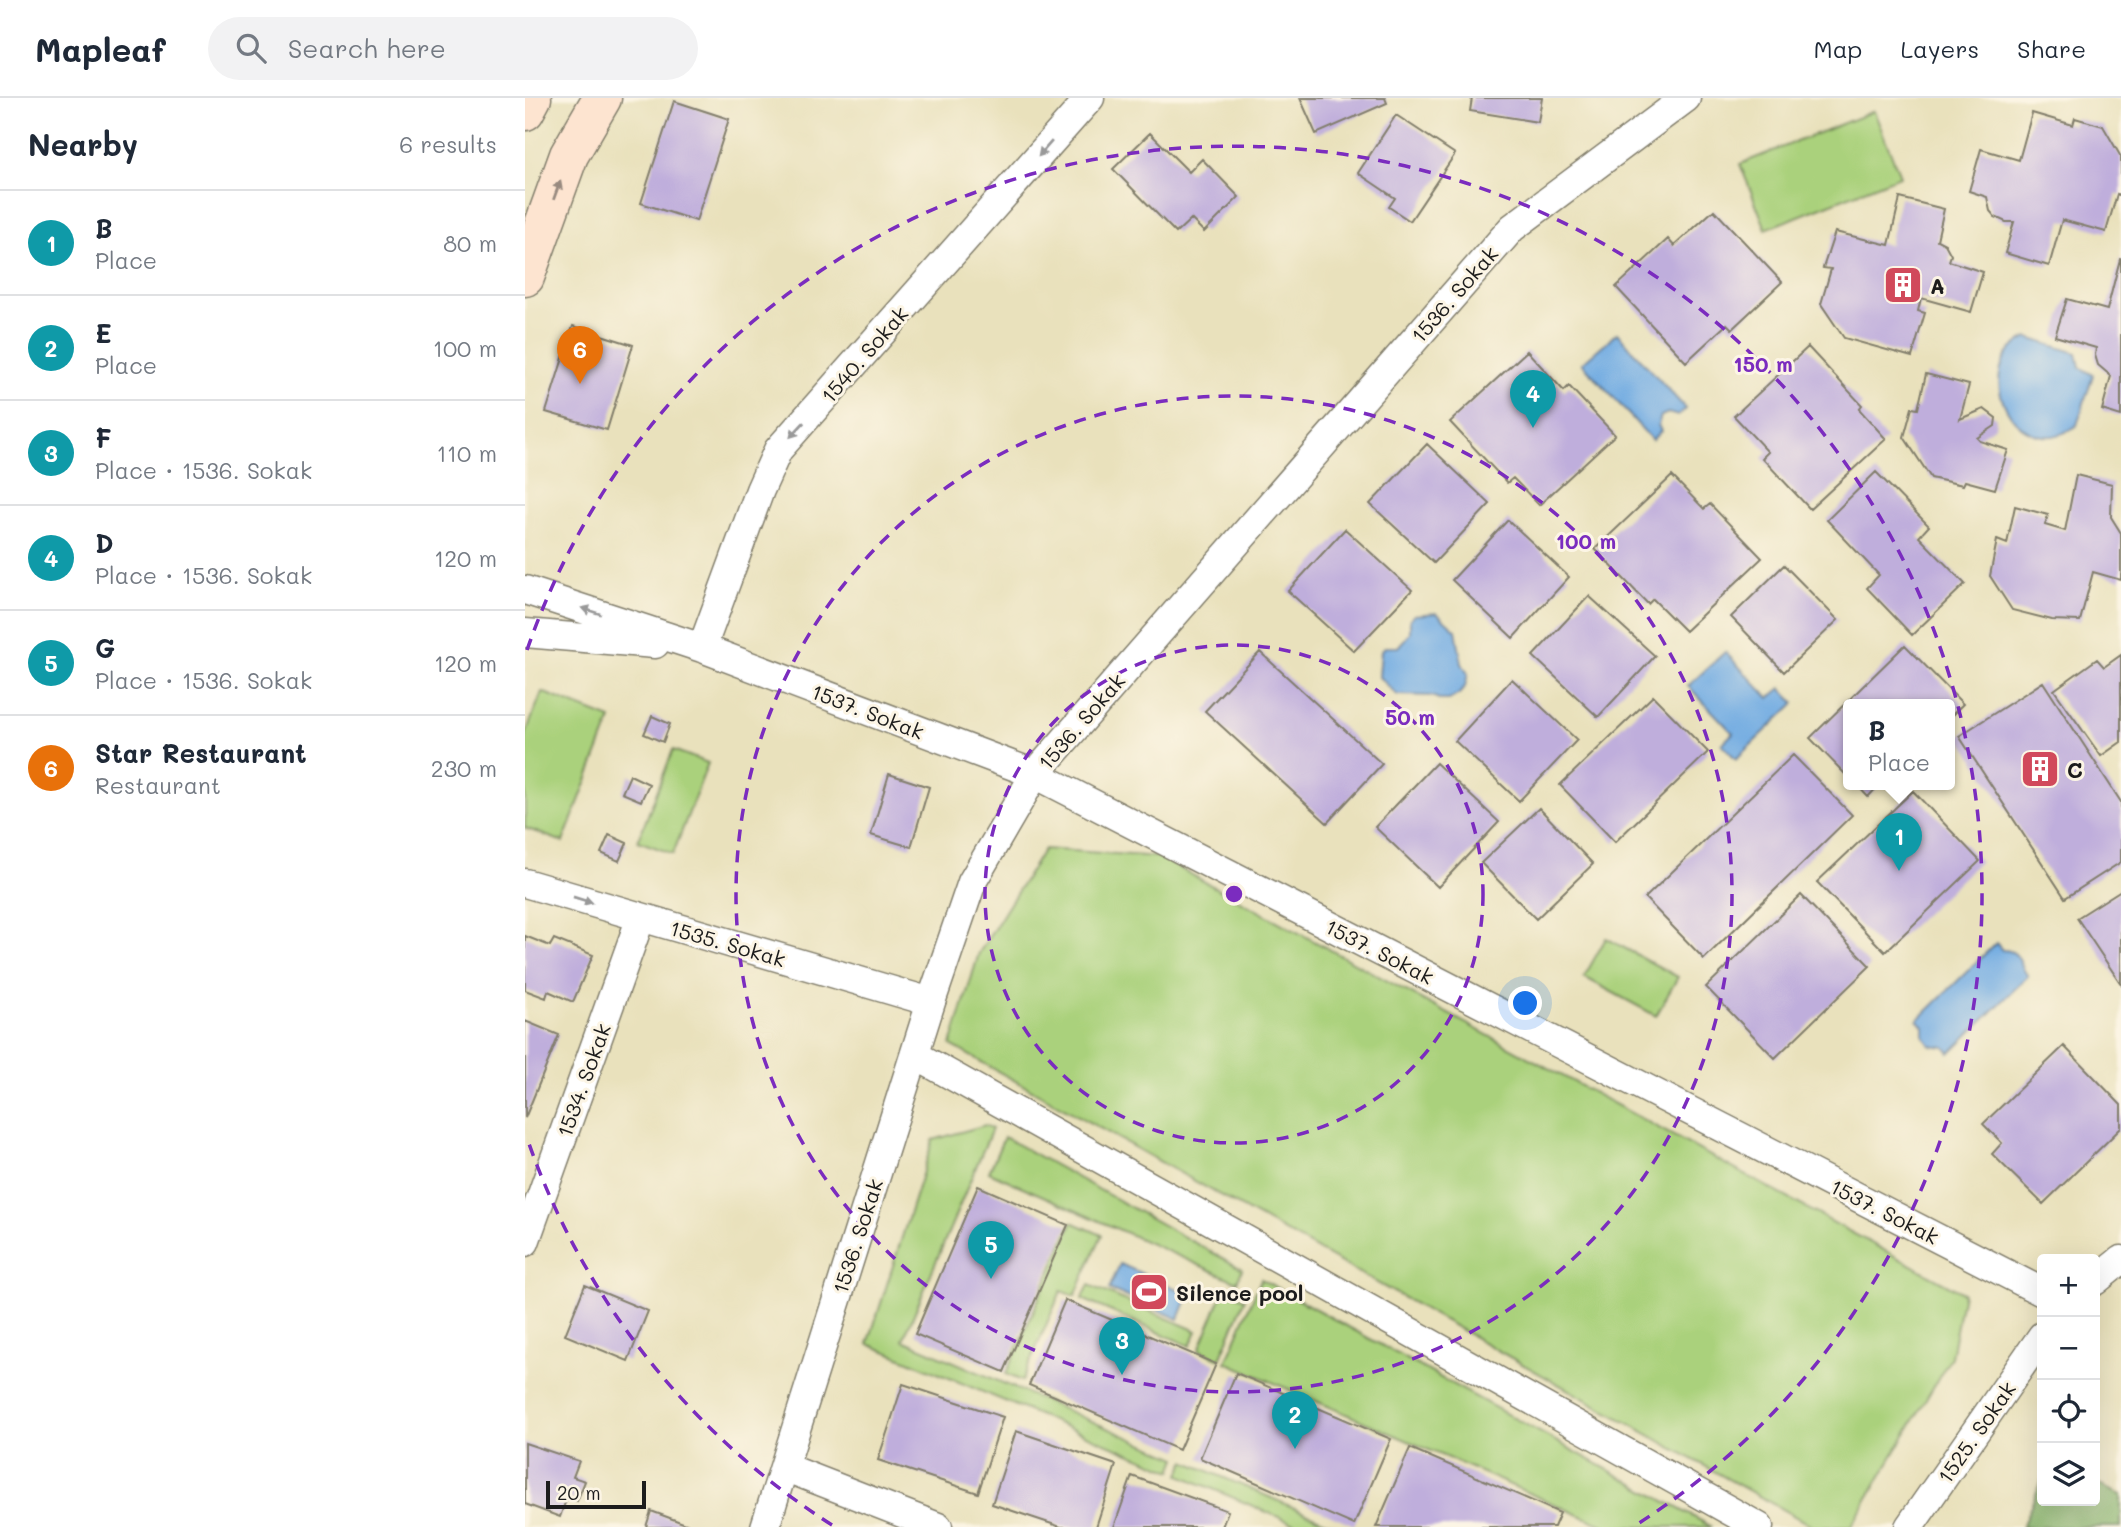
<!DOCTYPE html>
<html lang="en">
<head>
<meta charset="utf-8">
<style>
	:root { --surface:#fff; --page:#f2f2f3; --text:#1f2937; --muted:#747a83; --line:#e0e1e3; --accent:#0b8043 }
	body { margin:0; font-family:Mali,sans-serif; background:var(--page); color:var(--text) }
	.controls { position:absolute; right:21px; bottom:21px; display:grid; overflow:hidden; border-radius:7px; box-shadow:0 7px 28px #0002 }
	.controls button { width:63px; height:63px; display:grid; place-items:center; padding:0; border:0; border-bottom:2px solid var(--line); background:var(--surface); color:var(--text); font:35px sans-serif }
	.scale { position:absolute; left:21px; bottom:18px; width:100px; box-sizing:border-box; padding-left:7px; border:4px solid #1c1c1c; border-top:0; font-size:19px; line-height:24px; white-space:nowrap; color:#1c1c1c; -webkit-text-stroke:5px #fcf5e5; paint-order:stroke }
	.you { position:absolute; left:1001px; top:906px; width:24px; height:24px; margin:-18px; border:5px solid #fff; border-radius:50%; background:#1a73e8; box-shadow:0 0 0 10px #1a73e833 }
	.badge { display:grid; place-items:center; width:46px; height:46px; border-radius:50%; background:var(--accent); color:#fff; font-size:23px; font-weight:700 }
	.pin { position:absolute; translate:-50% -58px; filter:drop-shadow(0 2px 4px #0008) }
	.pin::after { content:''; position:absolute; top:37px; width:24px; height:21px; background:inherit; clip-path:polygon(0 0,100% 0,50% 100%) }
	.popup { position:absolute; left:1318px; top:601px; width:112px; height:91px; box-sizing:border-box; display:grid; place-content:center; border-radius:7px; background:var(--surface); filter:drop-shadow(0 2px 5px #0005); font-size:23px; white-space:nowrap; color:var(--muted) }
	.popup b { font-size:26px; color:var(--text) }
	.popup::after { content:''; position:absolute; left:50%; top:100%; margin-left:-14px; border:14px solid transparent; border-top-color:var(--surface) }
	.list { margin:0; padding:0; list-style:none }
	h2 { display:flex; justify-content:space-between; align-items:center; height:91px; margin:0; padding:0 28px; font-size:30px }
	h2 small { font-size:23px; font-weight:400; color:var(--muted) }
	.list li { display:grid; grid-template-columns:46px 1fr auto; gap:21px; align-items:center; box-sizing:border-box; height:105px; padding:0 28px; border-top:2px solid var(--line) }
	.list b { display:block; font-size:26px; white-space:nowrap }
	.list p { margin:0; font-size:23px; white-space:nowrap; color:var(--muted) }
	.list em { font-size:23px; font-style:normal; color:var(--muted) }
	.icon { flex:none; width:38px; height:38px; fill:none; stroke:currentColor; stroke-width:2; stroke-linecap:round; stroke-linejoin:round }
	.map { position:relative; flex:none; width:1596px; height:1429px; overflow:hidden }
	header { display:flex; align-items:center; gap:42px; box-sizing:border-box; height:98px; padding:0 35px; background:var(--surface); border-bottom:2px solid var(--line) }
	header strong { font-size:33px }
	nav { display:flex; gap:38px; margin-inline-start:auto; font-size:24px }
	.search { width:490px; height:63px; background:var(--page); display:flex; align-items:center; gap:18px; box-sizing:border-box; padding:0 24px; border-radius:38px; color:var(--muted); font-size:26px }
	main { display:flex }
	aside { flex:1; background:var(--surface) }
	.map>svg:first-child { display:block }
</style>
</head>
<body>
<header>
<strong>Mapleaf</strong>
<div class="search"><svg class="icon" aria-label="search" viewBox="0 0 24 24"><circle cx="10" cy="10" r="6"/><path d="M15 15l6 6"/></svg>Search here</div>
<nav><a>Map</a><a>Layers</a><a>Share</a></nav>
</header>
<main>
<aside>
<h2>Nearby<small>6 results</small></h2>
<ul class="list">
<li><span class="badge" style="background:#0f9aa8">1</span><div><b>B</b><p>Place</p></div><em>80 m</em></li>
<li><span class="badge" style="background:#0f9aa8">2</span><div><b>E</b><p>Place</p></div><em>100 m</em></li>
<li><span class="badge" style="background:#0f9aa8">3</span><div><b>F</b><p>Place · 1536. Sokak</p></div><em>110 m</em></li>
<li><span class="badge" style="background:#0f9aa8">4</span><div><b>D</b><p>Place · 1536. Sokak</p></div><em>120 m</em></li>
<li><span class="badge" style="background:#0f9aa8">5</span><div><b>G</b><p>Place · 1536. Sokak</p></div><em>120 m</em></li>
<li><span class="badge" style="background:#e8710a">6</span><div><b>Star Restaurant</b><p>Restaurant</p></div><em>230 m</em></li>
</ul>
</aside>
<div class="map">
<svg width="1596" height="1429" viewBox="0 0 1596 1429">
	<rect width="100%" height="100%" fill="#fcf5e5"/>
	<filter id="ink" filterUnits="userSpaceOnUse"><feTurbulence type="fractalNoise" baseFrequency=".0143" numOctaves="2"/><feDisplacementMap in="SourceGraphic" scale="14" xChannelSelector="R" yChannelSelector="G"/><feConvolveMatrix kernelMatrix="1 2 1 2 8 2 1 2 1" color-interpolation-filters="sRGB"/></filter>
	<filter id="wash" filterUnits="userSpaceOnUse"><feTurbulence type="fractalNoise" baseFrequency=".00686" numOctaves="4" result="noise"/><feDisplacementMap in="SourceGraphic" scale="28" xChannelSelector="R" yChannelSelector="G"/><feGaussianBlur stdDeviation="1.57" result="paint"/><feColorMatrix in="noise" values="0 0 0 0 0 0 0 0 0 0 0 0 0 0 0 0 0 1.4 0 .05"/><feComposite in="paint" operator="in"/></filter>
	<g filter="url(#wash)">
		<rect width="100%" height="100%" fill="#e9e1bc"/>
		<path fill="#aad17c" stroke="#63764c" stroke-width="2" d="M 1349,13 L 1375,78 L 1241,131 L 1215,66 Z
			M 17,594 L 86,621 L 38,744 L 0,730 L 0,638 Z
			M 148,652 L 183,665 L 148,756 L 113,743 Z
			M 519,751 L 634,759 L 1438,1195 L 1426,1259 L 1326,1429 L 1289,1429 L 426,947 L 454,855 Z
			M 1081,840 L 1153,879 L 1131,918 L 1059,879 Z
			M 460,1027 L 467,1031 L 378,1242 L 652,1360 L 647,1373 L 343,1246 L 408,1042 Z
			M 479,1039 L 717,1171 L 712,1184 L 464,1074 Z
			M 547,1124 L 577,1137 L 550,1198 L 536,1193 L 497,1283 L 481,1276 Z
			M 736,1181 L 1187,1429 L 1082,1429 L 701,1264 Z
			M 564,1187 L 672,1233 L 665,1248 L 557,1201 Z
			M 699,1192 L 720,1201 L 695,1261 L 674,1252 Z
			M 660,1363 L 814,1429 L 777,1429 L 655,1377 Z"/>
		<path fill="#87b36c" stroke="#526844" stroke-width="2" d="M 1517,1381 L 1517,1403 L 1570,1403 L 1570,1385 L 1596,1397 L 1596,1429 L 1497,1429 Z"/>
		<path fill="#72ace2" stroke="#47647f" stroke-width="2" d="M 1092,235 L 1161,311 L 1153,318 L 1143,315 L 1136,318 L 1133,327 L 1136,333 L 1127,342 L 1057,265 Z
			M 1503,240 L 1552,255 L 1555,269 L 1568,277 L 1552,327 C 1494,372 1439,269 1503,240 Z
			M 912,515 L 931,532 L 937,566 L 943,576 L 940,589 L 934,596 L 924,602 L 916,602 L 907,598 L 872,597 L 854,579 L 856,553 L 860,549 L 873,549 L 885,535 L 885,521 L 889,517 Z
			M 1200,554 L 1244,600 L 1256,590 L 1270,605 L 1211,661 L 1197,646 L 1208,635 L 1163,588 Z
			M 1471,845 L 1477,852 C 1497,852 1493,867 1503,878 L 1425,955 L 1420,949 L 1405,947 L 1399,939 L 1399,928 L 1393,922 Z
			M 595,1166 L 664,1196 L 654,1221 L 584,1191 Z"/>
		<g id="blocks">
			<path fill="#bfaedc" d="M 775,0 L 860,0 L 862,5 L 791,36 Z
				M 947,0 L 1017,0 L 1013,24 L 945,13 Z
				M 149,3 L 204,21 L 171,123 L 116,105 Z
				M 1507,15 L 1548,27 L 1550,20 L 1578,28 L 1596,59 L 1596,98 L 1592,96 L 1581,134 L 1537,122 L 1524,168 L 1480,155 L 1489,124 L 1481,124 L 1470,119 L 1465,113 L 1462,99 L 1444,93 L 1456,51 L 1494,62 Z
				M 871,17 L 930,56 L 885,123 L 864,109 L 870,100 L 833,75 Z
				M 625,35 L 664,74 L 677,61 L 714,99 L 679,134 L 666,121 L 651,135 L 588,71 Z
				M 1375,100 L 1419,111 L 1412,142 L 1420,146 L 1426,157 L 1424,163 L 1458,174 L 1446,214 L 1396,200 L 1393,213 L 1400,215 L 1387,259 L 1319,240 L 1296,206 L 1306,171 L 1298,170 L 1310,134 L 1364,147 Z
				M 1189,112 L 1257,184 L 1207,231 L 1202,226 L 1161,264 L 1091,189 L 1143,141 L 1149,148 Z
				M 1595,161 L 1596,161 L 1596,318 L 1577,312 L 1586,278 L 1573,267 L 1570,257 L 1571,250 L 1530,238 L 1542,201 L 1582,212 Z
				M 48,228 L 108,247 L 82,332 L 21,314 Z
				M 1283,249 L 1337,307 L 1334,311 L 1361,341 L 1285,411 L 1237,360 L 1243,354 L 1209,318 Z
				M 1002,253 L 1039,293 L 1044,288 L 1090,337 L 1014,407 L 988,380 L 982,385 L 925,324 Z
				M 1401,276 L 1444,287 L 1435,321 L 1459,311 L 1471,320 L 1470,328 L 1452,340 L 1455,343 L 1483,352 L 1470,391 L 1440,383 L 1438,387 L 1406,380 L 1379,339 L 1387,310 L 1393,311 Z
				M 902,346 L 965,406 L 909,465 L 845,406 Z
				M 1351,374 L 1404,428 L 1394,439 L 1440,486 L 1387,537 L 1342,490 L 1354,477 L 1302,422 Z
				M 1551,377 L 1587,386 L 1586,419 L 1596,435 L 1596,482 L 1568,474 L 1555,523 L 1527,522 L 1487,512 L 1465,478 L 1472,442 L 1482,446 L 1490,408 L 1523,417 L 1520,427 L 1540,433 Z
				M 1147,378 L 1179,411 L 1185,406 L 1237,460 L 1160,533 L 1128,501 L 1123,506 L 1070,451 Z
				M 983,422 L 1044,479 L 988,540 L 927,482 Z
				M 820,431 L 887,492 L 829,553 L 763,493 Z
				M 1259,467 L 1313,522 L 1259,574 L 1206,519 Z
				M 1064,498 L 1130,558 L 1073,619 L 1008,558 Z
				M 1380,547 L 1438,606 L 1425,619 L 1425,607 L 1323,607 L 1323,679 L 1285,640 Z
				M 735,554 L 857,666 L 802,725 L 680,613 Z
				M 1596,557 L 1596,644 L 1576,658 L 1529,592 L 1572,561 L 1579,569 Z
				M 987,581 L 1052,642 L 994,703 L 930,643 Z
				M 1518,584 L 1596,704 L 1596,764 L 1540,800 L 1434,638 Z
				M 1128,598 L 1183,654 L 1090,744 L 1035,687 Z
				M 127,618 L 145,626 L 138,644 L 119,636 Z
				M 1268,657 L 1327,717 L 1179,861 L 1120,800 Z
				M 911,665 L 974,724 L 913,789 L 850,729 Z
				M 364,676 L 404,689 L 386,749 L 346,737 Z
				M 105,677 L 124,686 L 116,703 L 97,695 Z
				M 1332,687 L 1354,687 L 1343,699 Z
				M 1388,693 L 1455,763 L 1360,854 L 1292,784 Z
				M 1014,710 L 1068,766 L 1011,821 L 956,765 Z
				M 84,737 L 102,745 L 94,763 L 76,755 Z
				M 1596,792 L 1596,886 L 1552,820 Z
				M 1276,797 L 1345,868 L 1250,960 L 1181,889 Z
				M 0,838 L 25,848 L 29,841 L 68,857 L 48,904 L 23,893 L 21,900 L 0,892 Z
				M 0,923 L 34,937 L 0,1020 Z
				M 1539,948 L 1596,1007 L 1596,1030 L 1518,1106 L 1467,1056 L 1477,1045 L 1458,1026 Z
				M 453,1088 L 543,1127 L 479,1274 L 390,1236 Z
				M 60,1187 L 123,1213 L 103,1263 L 40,1237 Z
				M 540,1202 L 691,1266 L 654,1352 L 504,1287 Z
				M 711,1275 L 866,1341 L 829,1427 L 675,1360 Z
				M 378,1286 L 478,1319 L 453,1395 L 353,1362 Z
				M 491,1333 L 591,1367 L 571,1429 L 536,1429 L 467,1406 Z
				M 0,1345 L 54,1363 L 48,1379 L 60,1383 L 52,1403 L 42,1399 L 35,1419 L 0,1406 Z
				M 885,1350 L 1035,1415 L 1029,1429 L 851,1429 Z
				M 607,1378 L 703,1413 L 697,1429 L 589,1429 Z
				M 126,1413 L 169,1429 L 121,1429 Z"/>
		</g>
	</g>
	<g filter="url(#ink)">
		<use href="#blocks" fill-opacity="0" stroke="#827e6c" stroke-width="2"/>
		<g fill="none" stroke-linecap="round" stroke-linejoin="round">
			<g stroke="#827e6c" stroke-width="31">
				<path id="minor" d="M 0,492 L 177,550 L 510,676 L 1517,1194
					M 0,535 L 130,546
					M 177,550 L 235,392 L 253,352 L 565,0
					M 0,785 L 406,904
					M 390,957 L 1234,1429
					M 0,1144 L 116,819
					M 1570,1183 L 1596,1162
					M 259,1369 L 413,1429
					M 240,1429 L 406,904 L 447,784 L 510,676 L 987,130 L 1161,0
					M 1384,1429 L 1517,1238"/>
			</g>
			<g stroke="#827e6c" stroke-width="41">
				<path id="secondary" d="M 0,13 L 7,0
					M 0,179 L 44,57 L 77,0"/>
			</g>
			<use href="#minor" stroke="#fff" stroke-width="28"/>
			<use href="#secondary" stroke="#fde4d0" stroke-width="38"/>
		</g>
		<defs><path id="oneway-solid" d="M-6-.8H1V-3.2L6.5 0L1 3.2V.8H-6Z" transform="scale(1.75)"/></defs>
		<g fill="#999">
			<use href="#oneway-solid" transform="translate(520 51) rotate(131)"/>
			<use href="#oneway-solid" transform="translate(272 332) rotate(133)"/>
			<use href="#oneway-solid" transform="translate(66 513) rotate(-162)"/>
			<use href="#oneway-solid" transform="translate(58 802) rotate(17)"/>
		</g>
		<use fill="#988a7f" href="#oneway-solid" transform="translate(32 92) rotate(-70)"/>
	</g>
	<g fill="none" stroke="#7b2cbf" stroke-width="3.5" stroke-dasharray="12 9">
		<circle cx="709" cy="796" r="249"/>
		<circle cx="709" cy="796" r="498"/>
		<path d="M307 1427A748 748 0 0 1 2 1040M2 552A748 748 0 1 1 1111 1427"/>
	</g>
	<defs>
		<g id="building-square" transform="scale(2.0125)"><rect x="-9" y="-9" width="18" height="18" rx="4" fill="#d1495b" stroke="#fcf5e5"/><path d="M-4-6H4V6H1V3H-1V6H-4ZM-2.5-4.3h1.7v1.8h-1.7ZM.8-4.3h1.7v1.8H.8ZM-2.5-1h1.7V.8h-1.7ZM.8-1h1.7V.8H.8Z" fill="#fff"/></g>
		<g id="stadium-square" transform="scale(2.0125)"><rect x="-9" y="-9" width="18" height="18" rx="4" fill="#d1495b" stroke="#fcf5e5"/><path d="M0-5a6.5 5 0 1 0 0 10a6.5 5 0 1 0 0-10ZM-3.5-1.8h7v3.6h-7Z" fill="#fff"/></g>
	</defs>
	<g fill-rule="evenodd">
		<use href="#building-square" x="1378" y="187"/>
		<use href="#building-square" x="1515" y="671"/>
		<use href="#stadium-square" x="624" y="1194"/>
	</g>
	<g text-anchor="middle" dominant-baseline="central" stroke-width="6" stroke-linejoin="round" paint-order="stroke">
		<g font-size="21" font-weight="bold" fill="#1c1c1c" stroke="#fcf5e5" text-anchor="start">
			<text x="1405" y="187">A</text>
			<text x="1542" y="671">C</text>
			<text x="651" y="1194">Silence pool</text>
		</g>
		<g font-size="21" fill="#1c1c1c" stroke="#fcf5e5">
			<text transform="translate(929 196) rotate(-49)">1536. Sokak</text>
			<text transform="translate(339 256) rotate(-49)">1540. Sokak</text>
			<text transform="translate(343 613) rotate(21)">1537. Sokak</text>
			<text transform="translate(556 623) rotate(-49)">1536. Sokak</text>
			<text transform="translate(203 845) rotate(16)">1535. Sokak</text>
			<text transform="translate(855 853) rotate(27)">1537. Sokak</text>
			<text transform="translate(58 982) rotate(-70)">1534. Sokak</text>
			<text transform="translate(1360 1113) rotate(27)">1537. Sokak</text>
			<text transform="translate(332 1138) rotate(-72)">1536. Sokak</text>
			<text transform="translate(1451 1334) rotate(-55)">1525. Sokak</text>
		</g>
	</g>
	<circle cx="709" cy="796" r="10" fill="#7b2cbf" stroke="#fcf5e5" stroke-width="3.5"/>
	<g font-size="21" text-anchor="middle" font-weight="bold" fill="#7b2cbf" stroke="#fcf5e5" stroke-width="6" stroke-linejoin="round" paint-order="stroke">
		<text x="1238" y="274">150 m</text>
		<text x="1061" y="451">100 m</text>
		<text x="885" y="627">50 m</text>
	</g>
</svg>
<div class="controls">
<button>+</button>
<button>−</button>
<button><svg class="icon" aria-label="locate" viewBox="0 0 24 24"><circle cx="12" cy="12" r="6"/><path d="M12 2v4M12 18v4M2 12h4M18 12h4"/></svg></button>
<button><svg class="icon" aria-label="layers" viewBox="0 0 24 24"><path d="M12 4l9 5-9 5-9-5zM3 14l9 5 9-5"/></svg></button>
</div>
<div class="scale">20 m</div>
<div class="you"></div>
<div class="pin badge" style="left:1374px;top:773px;background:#0f9aa8">1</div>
<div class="popup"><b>B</b>Place</div>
<div class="pin badge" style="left:770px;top:1351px;background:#0f9aa8">2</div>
<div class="pin badge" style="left:597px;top:1277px;background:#0f9aa8">3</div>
<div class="pin badge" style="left:1008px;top:330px;background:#0f9aa8">4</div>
<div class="pin badge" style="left:466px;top:1181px;background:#0f9aa8">5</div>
<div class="pin badge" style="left:55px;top:286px;background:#e8710a">6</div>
</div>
</main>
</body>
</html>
